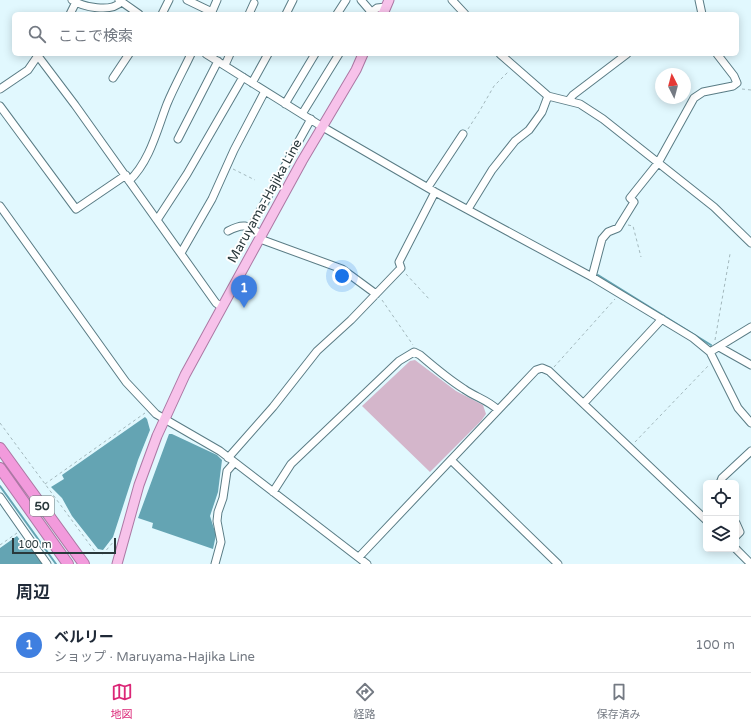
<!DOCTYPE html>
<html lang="ja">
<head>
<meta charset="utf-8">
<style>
	:root { --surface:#fff; --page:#f6f6f7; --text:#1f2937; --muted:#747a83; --line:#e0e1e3; --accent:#db2777 }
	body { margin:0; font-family:"Varela Round","Noto Sans JP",sans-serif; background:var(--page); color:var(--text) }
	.controls { position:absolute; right:12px; bottom:12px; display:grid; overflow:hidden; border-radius:6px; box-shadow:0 2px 10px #0003 }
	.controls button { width:36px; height:36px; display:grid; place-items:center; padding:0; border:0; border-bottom:1px solid var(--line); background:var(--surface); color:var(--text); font:20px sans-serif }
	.compass { position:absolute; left:655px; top:68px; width:36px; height:36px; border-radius:50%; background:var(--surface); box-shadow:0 2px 10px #0003; rotate:354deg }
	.scale { position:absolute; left:12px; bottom:10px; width:104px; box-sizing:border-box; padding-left:4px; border:2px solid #29383b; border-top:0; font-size:11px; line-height:14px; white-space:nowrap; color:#29383b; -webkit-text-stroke:3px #fff; paint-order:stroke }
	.you { position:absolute; left:342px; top:276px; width:14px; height:14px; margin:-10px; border:3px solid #fff; border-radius:50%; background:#1a73e8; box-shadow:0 0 0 6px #1a73e833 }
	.badge { display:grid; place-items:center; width:26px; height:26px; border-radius:50%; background:var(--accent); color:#fff; font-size:13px; font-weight:700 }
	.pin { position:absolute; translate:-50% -33px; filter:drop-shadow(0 1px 2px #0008) }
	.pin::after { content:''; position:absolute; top:21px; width:14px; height:12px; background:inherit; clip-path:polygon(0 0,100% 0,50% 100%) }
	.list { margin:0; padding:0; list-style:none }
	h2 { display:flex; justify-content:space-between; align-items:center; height:52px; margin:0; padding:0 16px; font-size:17px }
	h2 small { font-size:13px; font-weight:400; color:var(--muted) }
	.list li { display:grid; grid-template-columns:26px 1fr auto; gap:12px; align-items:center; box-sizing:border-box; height:56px; padding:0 16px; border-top:1px solid var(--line) }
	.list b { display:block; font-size:15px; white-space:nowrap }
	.list p { margin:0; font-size:13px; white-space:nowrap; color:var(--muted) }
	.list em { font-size:13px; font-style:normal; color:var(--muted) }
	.icon { flex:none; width:22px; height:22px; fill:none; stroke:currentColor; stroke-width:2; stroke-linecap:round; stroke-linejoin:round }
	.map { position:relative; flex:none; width:751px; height:564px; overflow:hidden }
	.search { position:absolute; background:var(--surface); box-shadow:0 2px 10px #0003; left:12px; right:12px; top:12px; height:44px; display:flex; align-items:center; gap:10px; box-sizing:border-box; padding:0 14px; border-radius:6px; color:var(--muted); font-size:15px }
	.sheet { height:108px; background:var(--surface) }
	nav { display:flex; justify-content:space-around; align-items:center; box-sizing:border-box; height:56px; border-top:1px solid var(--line); background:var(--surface); font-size:11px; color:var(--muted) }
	nav a { display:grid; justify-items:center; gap:2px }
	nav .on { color:var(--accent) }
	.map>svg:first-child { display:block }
</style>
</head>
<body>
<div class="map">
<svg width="751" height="564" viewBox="0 0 751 564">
	<rect width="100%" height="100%" fill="#e1f8fe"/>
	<path fill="#d4b6cb" d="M 415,360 L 456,391 L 483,405 L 486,414 L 481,421 L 430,472 L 362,406 L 410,361 Z"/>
	<path fill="#64a4b3" d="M 145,417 L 147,419 L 150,430 L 138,460 L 113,537 L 103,550 L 98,549 L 72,516 L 62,498 L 51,487 L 64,479 L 62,475 Z
		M 169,434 L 172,434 L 217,455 L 222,460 L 218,492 L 210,516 L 216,535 L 213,549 L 152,528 L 153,523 L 138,518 Z
		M 17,536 L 24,545 L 28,543 L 43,564 L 0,564 L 0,548 Z"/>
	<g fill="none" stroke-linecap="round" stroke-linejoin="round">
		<path stroke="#64a4b3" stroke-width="2" d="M 598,275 L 711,345
			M 0,486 L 56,564"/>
		<g stroke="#5a7c85" stroke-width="9">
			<path id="minor" d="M 72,0 C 83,7 111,13 121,2
				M 119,0 L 139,14
				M 187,0 L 212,12
				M 361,0 L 373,14
				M 452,0 L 465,14
				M 699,0 L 702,14
				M 70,14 L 76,2
				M 162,14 L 169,0
				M 211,14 L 217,0
				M 249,14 L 254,3
				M 286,14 L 293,0
				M 337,14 L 346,0
				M 369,14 L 377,8 L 386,7
				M 206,54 L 321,126 L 435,192 L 592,277 L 693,338 L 710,352 L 738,408 L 751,423
				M 500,54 L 548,96 L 580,104 L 603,119 L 714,207 L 751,243
				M 38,56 L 75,105 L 216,303 L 222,307
				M 225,65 L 230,54
				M 113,78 L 129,54
				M 252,83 L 268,54
				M 0,89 L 28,70 L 39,54
				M 569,100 L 573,95 L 627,54
				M 285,104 L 315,54
				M 0,106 L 76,209 L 126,175
				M 302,114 L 339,54
				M 178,139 L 218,61
				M 129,181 C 150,161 157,130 167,104 C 174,87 183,71 191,54
				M 428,187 L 463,134
				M 0,206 L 126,382 L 156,414 L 220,451 L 367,564
				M 468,209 L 492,170 L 515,141 L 529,130 L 542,112 L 548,96
				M 157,220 L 187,174 L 243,77
				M 251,227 L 311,119
				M 228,231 C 245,222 248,226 262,235
				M 260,239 L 342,269 L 376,294
				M 181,253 L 212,199 L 234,150 L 265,91
				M 592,277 L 602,239 L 608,232 L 618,228 L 621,223 L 634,202 L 630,198 L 658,163 L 694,98 L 703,92 L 733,86 L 737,83 L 734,76 L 717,54
				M 719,347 L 751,365
				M 710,352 L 751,327
				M 584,403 L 662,319
				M 228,458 L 273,407 L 317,351 L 351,320 L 401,268 L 399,262 L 435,192
				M 452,461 L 558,564
				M 720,483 L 722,478 L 751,451
				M 273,492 L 291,464 L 399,361 L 414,352 L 420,355 C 434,367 448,379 464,389 C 475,397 488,400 498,410
				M 0,497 L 47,564
				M 736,523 L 740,532 L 736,536
				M 736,549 L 751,564
				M 359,557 L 536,370 L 542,368 L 549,371 L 706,520
				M 215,564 L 221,542 L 217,521 L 218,512 L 223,498 L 227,471 L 234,463"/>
		</g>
		<g stroke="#ac78a4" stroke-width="11">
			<path id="major" d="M 383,14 L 389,0
				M 117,564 L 139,485 L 157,436 L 185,375 L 302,161 L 356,70 L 363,54"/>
		</g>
		<g stroke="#ac78a4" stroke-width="12">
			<path id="highway" d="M 0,448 L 84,564
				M 0,468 L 68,564"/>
		</g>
		<path stroke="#a3b8bd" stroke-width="1" stroke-dasharray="3 3" stroke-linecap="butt" d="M 742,89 L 751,90
			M 468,129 L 479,112 L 494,86 L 509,71
			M 233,169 L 255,180
			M 628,225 L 633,226 L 641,257
			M 406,274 L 430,300
			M 382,300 L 413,345
			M 715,340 L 730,254
			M 554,367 L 615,299
			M 0,423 L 96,553 L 103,554 L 115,540
			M 635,442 L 709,365
			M 45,484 L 145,413
			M 0,545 L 17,533"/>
		<use href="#minor" stroke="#fff" stroke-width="7"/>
		<use href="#major" stroke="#f7c2ea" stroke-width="9"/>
		<use href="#highway" stroke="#f29adc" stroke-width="10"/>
	</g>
	<g text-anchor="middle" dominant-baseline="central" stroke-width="4" stroke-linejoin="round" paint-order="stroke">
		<rect fill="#fff" stroke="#697476" stroke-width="1" x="30" y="496" width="24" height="20" rx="3"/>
		<g font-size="12" font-weight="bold" fill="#29383b">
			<text x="42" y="506">50</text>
		</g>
		<g font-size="13" fill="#29383b" stroke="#fff">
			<text transform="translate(265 201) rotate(-61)">Maruyama-Hajika Line</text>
		</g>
	</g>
</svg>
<div class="controls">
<button><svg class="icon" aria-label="locate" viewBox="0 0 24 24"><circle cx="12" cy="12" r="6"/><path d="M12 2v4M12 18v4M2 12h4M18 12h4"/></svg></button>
<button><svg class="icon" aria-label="layers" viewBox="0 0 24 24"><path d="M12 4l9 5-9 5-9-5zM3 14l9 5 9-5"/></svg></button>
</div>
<svg class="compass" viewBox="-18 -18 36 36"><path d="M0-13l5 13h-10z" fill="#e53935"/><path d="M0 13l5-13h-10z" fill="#747a83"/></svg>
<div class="scale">100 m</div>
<div class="you"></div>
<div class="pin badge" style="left:244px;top:308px;background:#3f7fe0">1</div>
<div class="search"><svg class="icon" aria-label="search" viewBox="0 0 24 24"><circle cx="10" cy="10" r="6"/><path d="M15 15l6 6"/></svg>ここで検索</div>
</div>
<section class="sheet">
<h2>周辺<small></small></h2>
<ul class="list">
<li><span class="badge" style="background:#3f7fe0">1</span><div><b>ベルリー</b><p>ショップ · Maruyama-Hajika Line</p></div><em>100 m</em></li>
</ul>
</section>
<nav>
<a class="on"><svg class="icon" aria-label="map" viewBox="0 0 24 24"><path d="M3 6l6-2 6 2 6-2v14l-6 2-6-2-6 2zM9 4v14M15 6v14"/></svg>地図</a>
<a><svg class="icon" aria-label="directions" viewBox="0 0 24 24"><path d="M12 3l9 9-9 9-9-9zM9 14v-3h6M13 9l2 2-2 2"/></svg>経路</a>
<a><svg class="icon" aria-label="saved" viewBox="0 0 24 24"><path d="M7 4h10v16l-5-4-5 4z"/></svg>保存済み</a>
</nav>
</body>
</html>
